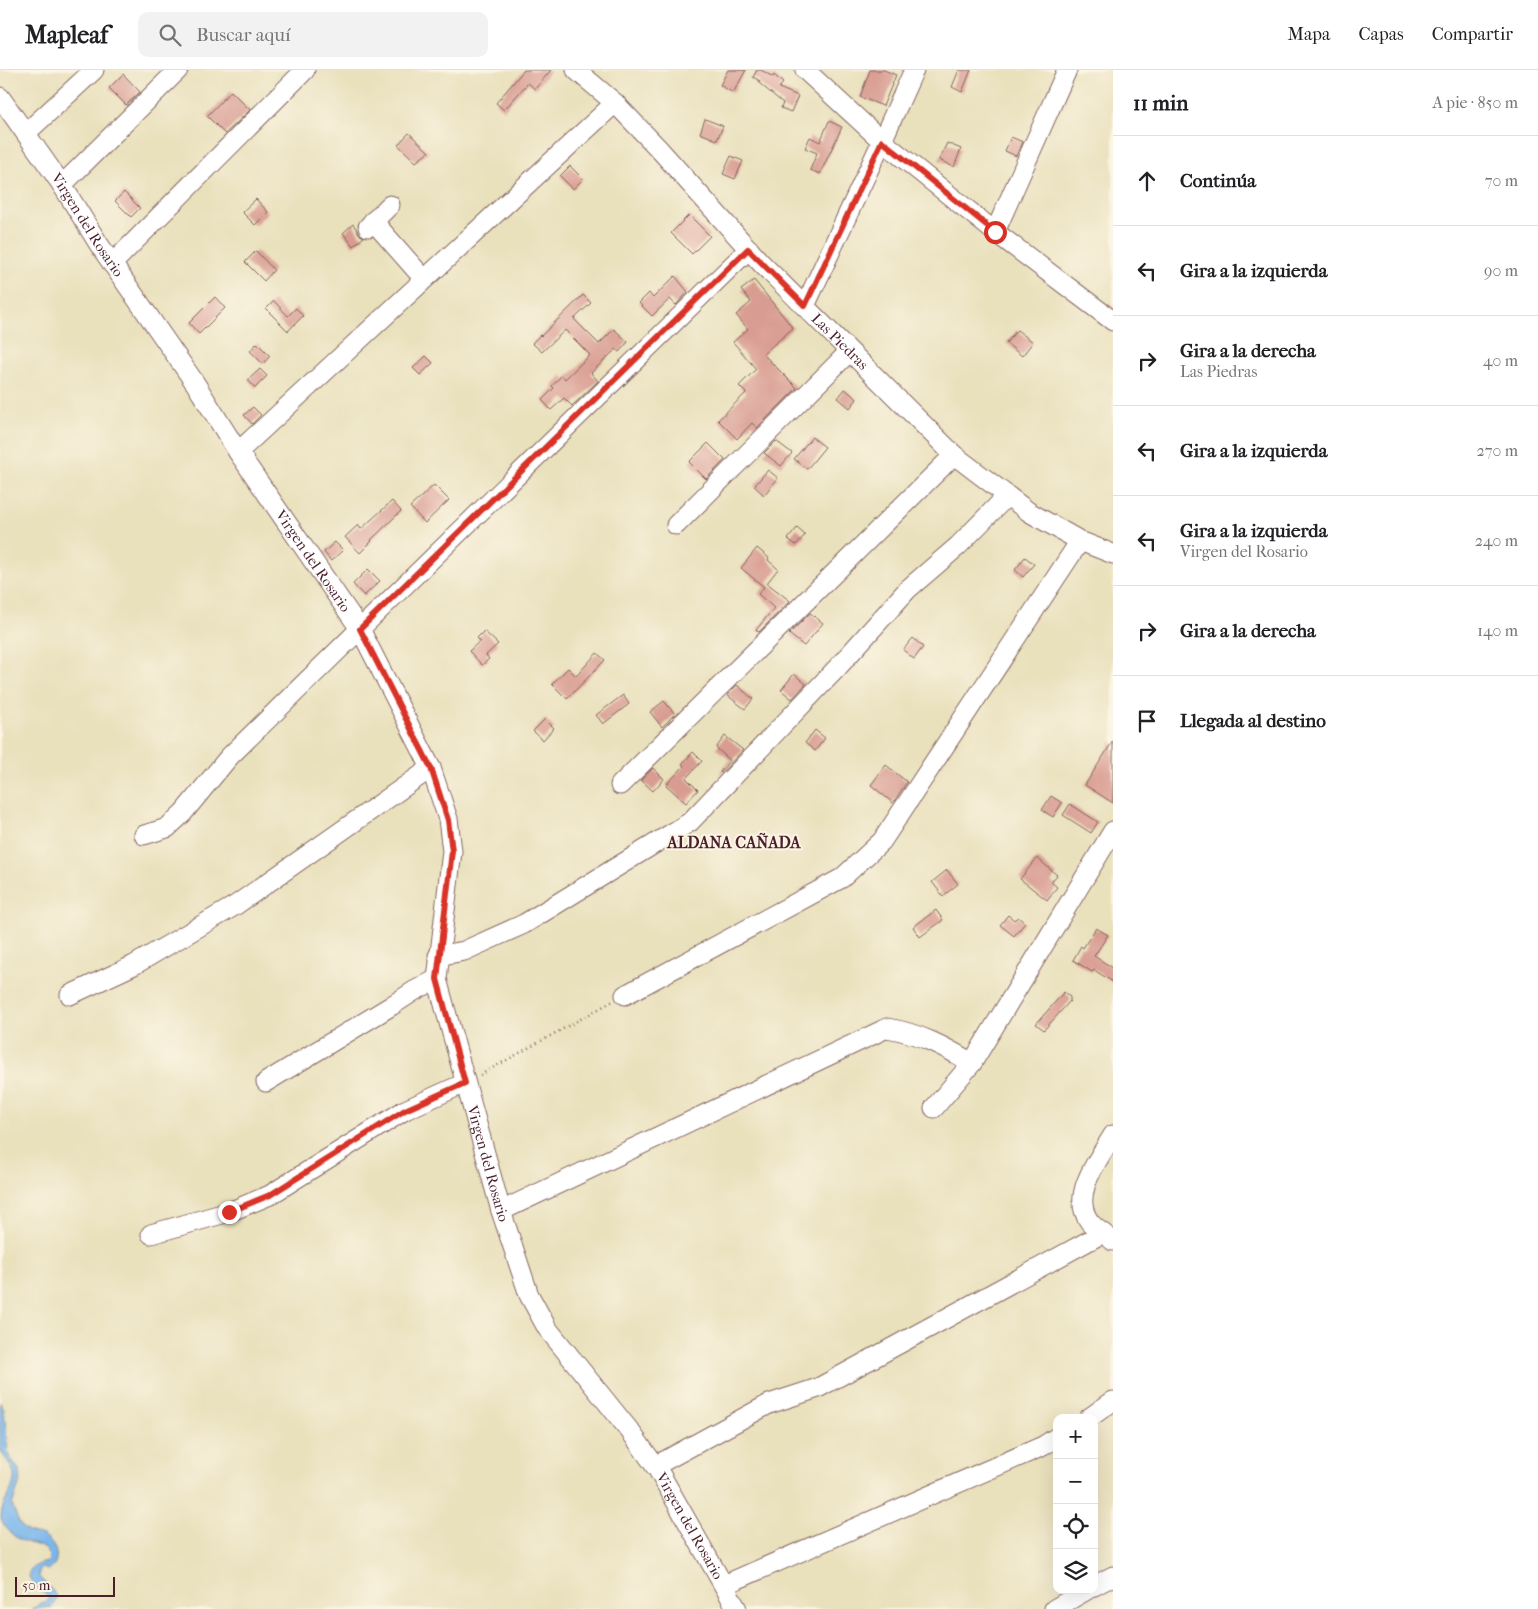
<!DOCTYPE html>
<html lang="es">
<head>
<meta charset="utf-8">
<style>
	:root { --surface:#fff; --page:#f2f2f2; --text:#202124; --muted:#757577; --line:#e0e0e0 }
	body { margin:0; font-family:"IM FELL French Canon",serif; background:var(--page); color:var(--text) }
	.controls { position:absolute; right:15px; bottom:15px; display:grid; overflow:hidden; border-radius:10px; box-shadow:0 5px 20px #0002 }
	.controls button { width:45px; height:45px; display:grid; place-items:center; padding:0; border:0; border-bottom:1px solid var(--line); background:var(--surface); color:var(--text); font:25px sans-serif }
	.scale { position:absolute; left:15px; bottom:12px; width:100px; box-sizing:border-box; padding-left:5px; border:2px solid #4a1f2b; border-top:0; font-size:14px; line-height:18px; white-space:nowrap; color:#4a1f2b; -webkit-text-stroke:4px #fcf5e5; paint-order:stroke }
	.stop { position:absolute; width:15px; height:15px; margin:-11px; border:4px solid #d93025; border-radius:50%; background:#fff }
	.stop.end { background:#d93025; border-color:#fff; box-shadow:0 1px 5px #0008 }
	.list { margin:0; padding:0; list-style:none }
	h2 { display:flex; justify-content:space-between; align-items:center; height:65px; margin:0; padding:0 20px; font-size:21px }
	h2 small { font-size:16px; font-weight:400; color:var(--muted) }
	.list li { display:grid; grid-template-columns:32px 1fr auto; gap:15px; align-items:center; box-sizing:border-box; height:90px; padding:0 20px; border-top:1px solid var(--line) }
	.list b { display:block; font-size:19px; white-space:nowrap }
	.list p { margin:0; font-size:16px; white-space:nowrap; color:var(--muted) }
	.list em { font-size:16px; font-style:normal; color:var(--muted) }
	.icon { flex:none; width:28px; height:28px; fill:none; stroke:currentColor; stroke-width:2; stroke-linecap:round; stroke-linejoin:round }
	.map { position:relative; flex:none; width:1113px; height:1539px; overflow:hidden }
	header { display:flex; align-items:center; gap:30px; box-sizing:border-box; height:70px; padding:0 25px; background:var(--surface); border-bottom:1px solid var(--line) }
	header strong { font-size:24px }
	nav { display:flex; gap:28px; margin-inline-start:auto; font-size:18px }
	.search { width:350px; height:45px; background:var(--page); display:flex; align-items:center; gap:12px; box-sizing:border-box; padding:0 18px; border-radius:10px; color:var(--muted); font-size:19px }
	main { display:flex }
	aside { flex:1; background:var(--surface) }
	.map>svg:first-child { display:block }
</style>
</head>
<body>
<header>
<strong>Mapleaf</strong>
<div class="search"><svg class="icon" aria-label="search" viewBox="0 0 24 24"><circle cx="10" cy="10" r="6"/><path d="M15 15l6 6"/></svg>Buscar aquí</div>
<nav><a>Mapa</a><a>Capas</a><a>Compartir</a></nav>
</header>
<main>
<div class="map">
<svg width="1113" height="1539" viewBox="0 0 1113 1539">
	<rect width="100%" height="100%" fill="#fcf5e5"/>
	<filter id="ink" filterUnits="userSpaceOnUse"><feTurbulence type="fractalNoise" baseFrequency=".02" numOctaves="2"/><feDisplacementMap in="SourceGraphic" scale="10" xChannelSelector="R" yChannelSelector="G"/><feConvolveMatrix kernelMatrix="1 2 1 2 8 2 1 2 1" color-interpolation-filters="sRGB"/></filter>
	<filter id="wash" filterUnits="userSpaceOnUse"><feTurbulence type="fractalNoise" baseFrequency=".0096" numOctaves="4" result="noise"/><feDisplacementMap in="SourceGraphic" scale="20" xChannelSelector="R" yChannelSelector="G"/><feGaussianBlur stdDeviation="1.12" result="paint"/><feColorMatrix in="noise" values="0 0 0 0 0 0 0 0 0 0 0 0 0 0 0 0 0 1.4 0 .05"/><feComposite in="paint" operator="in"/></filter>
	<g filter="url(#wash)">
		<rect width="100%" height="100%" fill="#e9e0bc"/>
		<path fill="#78b6eb" stroke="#616a8b" d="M 0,1332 L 4,1339 L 8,1384 L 19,1400 L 21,1409 L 12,1435 C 15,1442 17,1451 22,1457 C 28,1464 35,1463 43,1466 C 56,1474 63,1491 48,1500 L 43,1498 L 39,1500 L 39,1507 C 45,1514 53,1519 57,1528 L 52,1537 L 32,1539 L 41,1533 L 48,1531 L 49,1528 C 43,1521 21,1509 32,1498 C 36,1495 43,1493 48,1492 C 54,1473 29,1476 19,1469 C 12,1466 4,1456 1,1449 C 0,1434 12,1424 14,1410 C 16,1398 4,1389 0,1379 C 0,1369 0,1343 0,1332 Z"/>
		<g id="blocks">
			<path fill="#d99c92" d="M 524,0 L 551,0 L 535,19 L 528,13 L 504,40 L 496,33 Z
				M 728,0 L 746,0 L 733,23 L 720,15 Z
				M 757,0 L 761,0 L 773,7 L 774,5 L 783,13 L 779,18 L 798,26 L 791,42 L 781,38 L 783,33 L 759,13 L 760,11 L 753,7 Z
				M 870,0 L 884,0 L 896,5 L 883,36 L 860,27 Z
				M 959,0 L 971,0 L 962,22 L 952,17 Z
				M 123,4 L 140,22 L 126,35 L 109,18 Z
				M 231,21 L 250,40 L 225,64 L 207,46 Z
				M 705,49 L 723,56 L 717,70 L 700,63 Z
				M 829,51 L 842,57 L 820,104 L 810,100 L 817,83 L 805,78 L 810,67 L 820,72 Z
				M 409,63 L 429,82 L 416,92 L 398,75 Z
				M 1011,67 L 1023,72 L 1016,86 L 1005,81 Z
				M 947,73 L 961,79 L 954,97 L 939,90 Z
				M 731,86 L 743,91 L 735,109 L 723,104 Z
				M 570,96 L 583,109 L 573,119 L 560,106 Z
				M 124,122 L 140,138 L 131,147 L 115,131 Z
				M 256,129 L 268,142 L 255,155 L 242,142 Z
				M 689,145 L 710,166 L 692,184 L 671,163 Z
				M 353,154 L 360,165 L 364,167 L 353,176 L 343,163 Z
				M 256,181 L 274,200 L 264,211 L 245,192 Z
				M 675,206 L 688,222 L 676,235 L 670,229 L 652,246 L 639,233 L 649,223 L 653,228 Z
				M 754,210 L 793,258 L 763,284 L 797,318 L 757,358 L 752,353 L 737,369 L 718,350 L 746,323 L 739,316 L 756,299 L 733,272 L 748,259 L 736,245 L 751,232 L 741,220 Z
				M 583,225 L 591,233 L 574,249 L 599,274 L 614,259 L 628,272 L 619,282 L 616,279 L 591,303 L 598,311 L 572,336 L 564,328 L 551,340 L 542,330 L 554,318 L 552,316 L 562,305 L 565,309 L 590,285 L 565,260 L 542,282 L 532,273 L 540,265 L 541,266 Z
				M 215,227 L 225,238 L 199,264 L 189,253 Z
				M 274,231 L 288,246 L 296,238 L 303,246 L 288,261 L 266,239 Z
				M 1017,260 L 1033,272 L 1022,286 L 1006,273 Z
				M 257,273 L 270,286 L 263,294 L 250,281 Z
				M 426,286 L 433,293 L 420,305 L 413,298 Z
				M 260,299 L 267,306 L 255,318 L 248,310 Z
				M 845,319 L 857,329 L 850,338 L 838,328 Z
				M 253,337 L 261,345 L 252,354 L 244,345 Z
				M 812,367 L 825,377 L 807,399 L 794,389 Z
				M 776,371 L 792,383 L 781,396 L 764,383 Z
				M 708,373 L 725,390 L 706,409 L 689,392 Z
				M 768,400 L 778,408 L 764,425 L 754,416 Z
				M 434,415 L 449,430 L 425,453 L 410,437 Z
				M 392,431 L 401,441 L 371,470 L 372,471 L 360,483 L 345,467 L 358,455 L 361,459 Z
				M 797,458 L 805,465 L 796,475 L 788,469 Z
				M 335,472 L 343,480 L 331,491 L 324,482 Z
				M 757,478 L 769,488 L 768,490 L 778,499 L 767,513 L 790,531 L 759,562 L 756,560 L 774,538 L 758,524 L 764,517 L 741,498 Z
				M 1025,487 L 1034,494 L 1023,507 L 1015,500 Z
				M 368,499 L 380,511 L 364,526 L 353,514 Z
				M 810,543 L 823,553 L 804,576 L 789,564 Z
				M 484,561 L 498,574 L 486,585 L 489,589 L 482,595 L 469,581 L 480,571 L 477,568 Z
				M 913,568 L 923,577 L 914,589 L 903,580 Z
				M 597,583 L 605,590 L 567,629 L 552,614 L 568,598 L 576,606 Z
				M 794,604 L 806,614 L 792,629 L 781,620 Z
				M 737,615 L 753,629 L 745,639 L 727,625 Z
				M 623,625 L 629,634 L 603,654 L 596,645 Z
				M 664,631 L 675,644 L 662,657 L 650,642 Z
				M 545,649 L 554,658 L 543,670 L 533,661 Z
				M 815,660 L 825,668 L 815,681 L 805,673 Z
				M 725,666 L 743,680 L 721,703 L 720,702 L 730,690 L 716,678 Z
				M 1113,671 L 1113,733 L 1085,715 Z
				M 693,682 L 702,691 L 686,708 L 698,720 L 686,733 L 666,715 L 684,696 L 682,694 Z
				M 886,695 L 907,712 L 893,733 L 871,715 Z
				M 653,698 L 664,709 L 653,721 L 641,710 Z
				M 1051,726 L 1062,733 L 1053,747 L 1042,740 Z
				M 1070,734 L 1098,752 L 1091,763 L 1063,745 Z
				M 1037,788 L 1057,805 L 1051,812 L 1057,817 L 1047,830 L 1020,809 Z
				M 947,800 L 958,814 L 943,826 L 932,812 Z
				M 936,840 L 943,850 L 920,867 L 913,857 Z
				M 1008,845 L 1014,850 L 1018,847 L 1025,853 L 1014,866 L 1000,855 Z
				M 1096,858 L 1108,865 L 1094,886 L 1113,898 L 1113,912 L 1094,900 L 1092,902 L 1073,890 L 1081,876 L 1083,878 Z
				M 1064,922 L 1070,927 L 1070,931 L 1044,960 L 1036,954 Z"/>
		</g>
	</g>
	<g filter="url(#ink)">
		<use href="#blocks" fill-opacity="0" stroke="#82635e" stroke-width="1"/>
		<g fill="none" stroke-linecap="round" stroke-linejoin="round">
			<g stroke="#82635e" stroke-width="21">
				<g id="minor">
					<path id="s1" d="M 576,0 L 615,33 L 659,79 L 761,193 L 954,385 L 1029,442 L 1080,471 L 1113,484"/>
					<path d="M 805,0 L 882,71 L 995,162 L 1113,251"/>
					<path id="s2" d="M 0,27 L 62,115 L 100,176 L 195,313 L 238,382 L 360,559 L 431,698 L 448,749 L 452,781 L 437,909 L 501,1141 L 529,1225 L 547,1258 L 630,1361 L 658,1400 L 737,1539"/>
					<path d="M 26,63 L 94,0"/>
					<path d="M 62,115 L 178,0"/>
					<path d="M 373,151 L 424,209"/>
					<path d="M 368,157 L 390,135"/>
					<path d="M 995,162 L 1067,0"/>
					<path d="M 112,194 L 305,0"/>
					<path d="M 805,236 L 882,71 L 914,0"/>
					<path d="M 238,382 L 615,33"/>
					<path d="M 676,455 L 849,282"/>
					<path d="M 620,715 L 954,385"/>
					<path d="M 144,765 L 167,758 L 183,743 L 229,687 L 749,179"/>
					<path d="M 438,886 L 464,881 L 524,854 L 690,752 L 838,597 L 908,519 L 958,476 L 1007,426"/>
					<path d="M 70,925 L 134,895 L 236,835 L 431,698"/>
					<path d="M 625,925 L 842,808 L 882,771 L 1080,471"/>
					<path d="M 266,1012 L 391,936 L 414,921 L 437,909"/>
					<path d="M 934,1038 L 972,993 L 1113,761"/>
					<path d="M 1113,1065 C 1099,1089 1070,1124 1089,1151 C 1095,1159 1106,1165 1113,1171"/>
					<path d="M 501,1141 L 887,958 C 919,963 945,977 972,993"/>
					<path d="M 151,1164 L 229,1142 L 270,1125 L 405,1040 L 465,1013"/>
					<path d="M 1089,1348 L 1113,1331"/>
					<path d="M 655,1396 L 769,1334 L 818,1318 L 1103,1163"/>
					<path d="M 724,1515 L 1043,1376 L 1057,1367"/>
					<path d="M 1094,1516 L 1113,1506"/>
					<path d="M 1054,1539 L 1087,1520"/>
				</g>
			</g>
			<path stroke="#82635e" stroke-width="2.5" stroke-dasharray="1 4" stroke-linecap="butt" d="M 480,1005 L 613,931"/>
			<use href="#minor" stroke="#fff" stroke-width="19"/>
		</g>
	</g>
	<g fill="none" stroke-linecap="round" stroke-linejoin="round" filter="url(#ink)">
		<path stroke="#d93025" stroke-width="6" d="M 229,1142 L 270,1125 L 405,1040 L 465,1013 L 437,909 L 452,781 L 448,750 L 431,698 L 360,559 L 748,179 L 805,236 L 882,71 L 995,162"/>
	</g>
	<g text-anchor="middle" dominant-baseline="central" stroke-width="4" stroke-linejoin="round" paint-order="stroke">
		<g font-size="15" fill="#4a1f2b" stroke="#fcf5e5">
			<text stroke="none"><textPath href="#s2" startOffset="155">Virgen del Rosario</textPath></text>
			<text stroke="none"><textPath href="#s1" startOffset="379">Las Piedras</textPath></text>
			<text stroke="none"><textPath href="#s2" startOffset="560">Virgen del Rosario</textPath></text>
			<text stroke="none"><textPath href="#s2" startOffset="1205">Virgen del Rosario</textPath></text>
			<text stroke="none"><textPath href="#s2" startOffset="1625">Virgen del Rosario</textPath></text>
		</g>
		<g font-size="16" font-weight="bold" fill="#4a1f2b" stroke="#fcf5e5">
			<text x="734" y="772">ALDANA CAÑADA</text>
		</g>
	</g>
</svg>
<div class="controls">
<button>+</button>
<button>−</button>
<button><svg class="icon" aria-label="locate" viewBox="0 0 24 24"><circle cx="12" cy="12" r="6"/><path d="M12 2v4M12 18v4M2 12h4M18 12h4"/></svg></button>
<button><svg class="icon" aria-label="layers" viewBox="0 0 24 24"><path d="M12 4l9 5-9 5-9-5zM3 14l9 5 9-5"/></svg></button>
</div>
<div class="scale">50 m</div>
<div class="stop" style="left:995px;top:162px"></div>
<div class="stop end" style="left:229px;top:1142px"></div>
</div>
<aside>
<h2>11 min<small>A pie · 850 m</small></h2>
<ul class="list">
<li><svg class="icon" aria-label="ahead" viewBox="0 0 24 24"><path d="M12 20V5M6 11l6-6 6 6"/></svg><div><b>Continúa</b></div><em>70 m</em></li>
<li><svg class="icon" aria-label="left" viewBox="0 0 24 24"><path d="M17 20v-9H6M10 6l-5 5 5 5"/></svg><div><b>Gira a la izquierda</b></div><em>90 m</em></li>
<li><svg class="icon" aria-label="right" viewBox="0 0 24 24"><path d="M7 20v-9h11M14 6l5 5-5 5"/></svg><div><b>Gira a la derecha</b><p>Las Piedras</p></div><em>40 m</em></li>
<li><svg class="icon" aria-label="left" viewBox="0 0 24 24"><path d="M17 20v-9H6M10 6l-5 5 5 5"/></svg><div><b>Gira a la izquierda</b></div><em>270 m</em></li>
<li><svg class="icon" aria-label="left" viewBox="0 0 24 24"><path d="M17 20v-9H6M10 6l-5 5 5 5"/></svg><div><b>Gira a la izquierda</b><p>Virgen del Rosario</p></div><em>240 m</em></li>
<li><svg class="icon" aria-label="right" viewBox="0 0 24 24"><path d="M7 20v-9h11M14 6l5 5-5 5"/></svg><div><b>Gira a la derecha</b></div><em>140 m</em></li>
<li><svg class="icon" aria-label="arrive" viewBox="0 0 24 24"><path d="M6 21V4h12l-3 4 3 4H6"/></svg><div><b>Llegada al destino</b></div></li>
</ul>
</aside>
</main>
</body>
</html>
